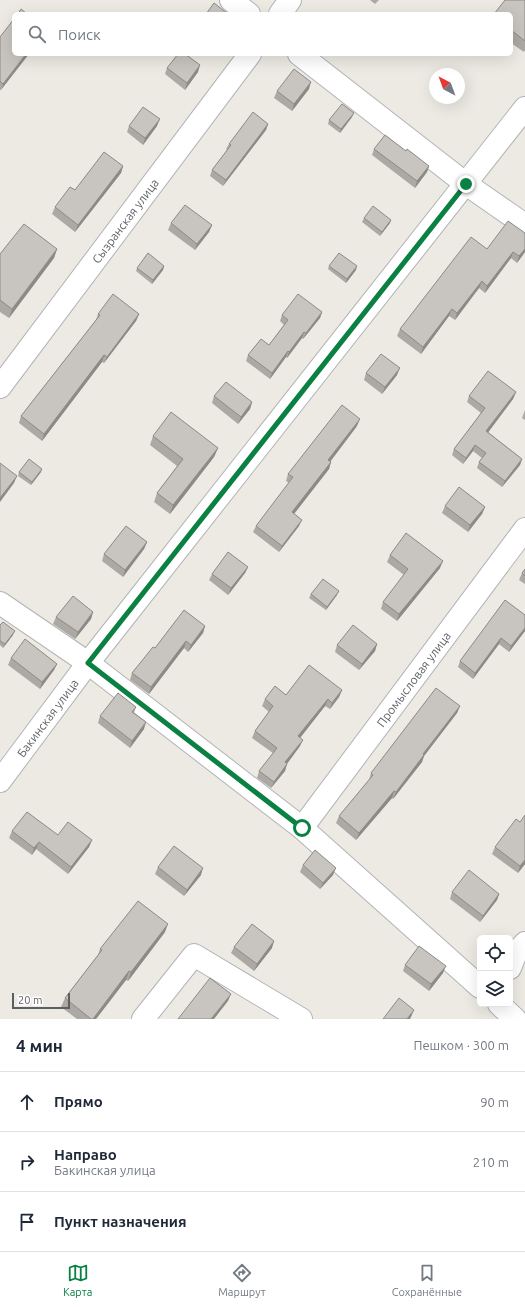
<!DOCTYPE html>
<html lang="ru">
<head>
<meta charset="utf-8">
<style>
	:root { --surface:#fff; --page:#f2f2f3; --text:#1f2937; --muted:#747a83; --line:#e0e1e3; --accent:#0b8043 }
	body { margin:0; font-family:Ubuntu,sans-serif; background:var(--page); color:var(--text) }
	.controls { position:absolute; right:12px; bottom:12px; display:grid; overflow:hidden; border-radius:6px; box-shadow:0 4px 16px #0002 }
	.controls button { width:36px; height:36px; display:grid; place-items:center; padding:0; border:0; border-bottom:1px solid var(--line); background:var(--surface); color:var(--text); font:20px sans-serif }
	.compass { position:absolute; left:429px; top:68px; width:36px; height:36px; border-radius:50%; background:var(--surface); box-shadow:0 4px 16px #0002; rotate:319deg }
	.scale { position:absolute; left:12px; bottom:10px; width:58px; box-sizing:border-box; padding-left:4px; border:2px solid #5c5f62; border-top:0; font-size:11px; line-height:14px; white-space:nowrap; color:#5c5f62; -webkit-text-stroke:3px #fff; paint-order:stroke }
	.stop { position:absolute; width:12px; height:12px; margin:-9px; border:3px solid #0b8043; border-radius:50%; background:#fff }
	.stop.end { background:#0b8043; border-color:#fff; box-shadow:0 1px 4px #0008 }
	.list { margin:0; padding:0; list-style:none }
	h2 { display:flex; justify-content:space-between; align-items:center; height:52px; margin:0; padding:0 16px; font-size:17px }
	h2 small { font-size:13px; font-weight:400; color:var(--muted) }
	.list li { display:grid; grid-template-columns:26px 1fr auto; gap:12px; align-items:center; box-sizing:border-box; height:60px; padding:0 16px; border-top:1px solid var(--line) }
	.list b { display:block; font-size:15px; white-space:nowrap }
	.list p { margin:0; font-size:13px; white-space:nowrap; color:var(--muted) }
	.list em { font-size:13px; font-style:normal; color:var(--muted) }
	.icon { flex:none; width:22px; height:22px; fill:none; stroke:currentColor; stroke-width:2; stroke-linecap:round; stroke-linejoin:round }
	.map { position:relative; flex:none; width:525px; height:1019px; overflow:hidden }
	.search { position:absolute; background:var(--surface); box-shadow:0 4px 16px #0002; left:12px; right:12px; top:12px; height:44px; display:flex; align-items:center; gap:10px; box-sizing:border-box; padding:0 14px; border-radius:6px; color:var(--muted); font-size:15px }
	.sheet { height:232px; background:var(--surface) }
	nav { display:flex; justify-content:space-around; align-items:center; box-sizing:border-box; height:56px; border-top:1px solid var(--line); background:var(--surface); font-size:11px; color:var(--muted) }
	nav a { display:grid; justify-items:center; gap:2px }
	nav .on { color:var(--accent) }
	.map>svg:first-child { display:block }
</style>
</head>
<body>
<div class="map">
<svg width="525" height="1019" viewBox="0 0 525 1019">
	<rect width="100%" height="100%" fill="#eceae3"/>
	<g fill="none" stroke-linecap="round" stroke-linejoin="round">
		<g stroke="#b1b4b7" stroke-width="24">
			<g id="minor">
				<path d="M 231,0 L 249,14"/>
				<path d="M 280,14 L 290,0"/>
				<path d="M 299,54 L 466,184 L 525,225"/>
				<path id="s1" d="M 0,387 L 250,54"/>
				<path d="M 0,603 L 88,663 L 302,828 L 480,987"/>
				<path id="s2" d="M 0,781 L 88,663 L 525,108"/>
				<path id="s3" d="M 302,828 L 525,529"/>
				<path d="M 510,968 L 516,953 L 525,943"/>
				<path d="M 499,1004 L 515,1019"/>
				<path d="M 143,1019 L 194,955 L 301,1019"/>
			</g>
		</g>
		<use href="#minor" stroke="#fff" stroke-width="22"/>
	</g>
	<path fill="#aca9a5" d="M 370,0 L 379,0 L 375,4 Z
		M 525,0 L 525,50 L 524,52 L 511,43 L 511,14 Z
		M 0,37 L 14,54 L 1,90 L 0,90 Z
		M 167,68 L 198,72 L 185,90 L 165,74 Z
		M 309,89 L 292,111 L 274,98 L 277,91 Z
		M 352,117 L 340,133 L 328,124 L 329,120 Z
		M 268,124 L 266,130 L 223,186 L 210,176 L 212,170 L 227,150 L 226,149 L 229,144 Z
		M 129,126 L 157,126 L 143,145 L 127,132 Z
		M 374,149 L 406,151 L 429,166 L 427,172 L 415,188 L 372,155 Z
		M 123,166 L 121,173 L 75,232 L 52,214 L 55,207 L 75,190 Z
		M 364,218 L 390,223 L 380,236 L 362,222 Z
		M 171,223 L 212,225 L 209,232 L 195,250 L 168,230 Z
		M 57,249 L 54,258 L 9,318 L 0,312 L 0,254 Z
		M 487,249 L 525,252 L 517,263 L 511,258 L 485,293 L 479,288 L 455,320 L 449,316 L 421,354 L 397,336 L 400,329 Z
		M 164,266 L 163,270 L 152,284 L 136,271 L 137,268 Z
		M 329,266 L 356,270 L 346,283 L 328,269 Z
		M 322,312 L 320,318 L 303,339 L 302,338 L 287,358 L 286,357 L 270,379 L 246,361 L 248,355 L 269,345 L 284,325 L 280,321 L 282,315 Z
		M 98,314 L 139,314 L 136,321 L 104,363 L 102,362 L 42,441 L 19,423 L 21,416 L 96,320 Z
		M 366,373 L 397,375 L 382,394 L 364,380 Z
		M 516,392 L 513,399 L 488,432 L 522,459 L 520,465 L 502,487 L 477,468 L 479,462 L 482,458 L 473,451 L 463,464 L 452,455 L 454,449 L 481,413 L 467,402 L 469,396 Z
		M 214,396 L 252,402 L 250,409 L 238,424 L 212,403 Z
		M 525,410 L 525,420 L 522,418 Z
		M 357,426 L 330,462 L 331,462 L 329,469 L 294,514 L 299,526 L 279,552 L 253,532 L 256,526 L 289,483 L 286,481 L 288,474 Z
		M 153,436 L 218,448 L 214,457 L 170,514 L 154,502 L 157,493 L 177,466 L 150,445 Z
		M 19,472 L 41,472 L 31,485 L 18,476 Z
		M 445,506 L 485,507 L 482,514 L 468,532 L 442,513 Z
		M 147,542 L 144,549 L 123,577 L 102,561 L 104,554 Z
		M 390,555 L 440,568 L 397,621 L 381,609 L 383,602 L 404,575 L 387,562 Z
		M 248,567 L 245,573 L 228,595 L 209,580 L 212,574 Z
		M 525,569 L 525,584 L 519,580 L 522,573 Z
		M 311,594 L 337,595 L 326,610 L 309,598 Z
		M 93,612 L 91,619 L 75,639 L 53,624 L 56,617 Z
		M 525,615 L 525,631 L 509,652 L 499,644 L 473,679 L 458,667 L 460,661 Z
		M 0,625 L 13,635 L 3,648 L 0,645 Z
		M 205,626 L 203,633 L 188,652 L 184,648 L 149,694 L 130,680 L 132,673 L 155,648 Z
		M 377,644 L 375,651 L 359,670 L 335,652 L 337,645 Z
		M 11,658 L 57,664 L 54,670 L 40,689 L 8,665 Z
		M 342,690 L 339,697 L 330,709 L 325,706 L 300,738 L 300,746 L 287,764 L 285,771 L 271,788 L 257,778 L 259,771 L 273,753 L 252,738 L 255,731 L 269,712 L 262,706 L 265,699 L 286,695 Z
		M 460,706 L 457,713 L 424,756 L 422,762 L 393,799 L 392,798 L 356,840 L 336,823 L 339,816 L 369,780 L 371,773 Z
		M 136,707 L 134,713 L 144,729 L 130,748 L 98,723 L 100,716 Z
		M 12,831 L 58,835 L 92,840 L 89,847 L 68,874 L 36,849 L 32,855 L 9,838 Z
		M 495,847 L 525,864 L 518,873 L 492,854 Z
		M 303,865 L 333,875 L 320,889 L 300,872 Z
		M 158,867 L 201,875 L 184,896 L 155,874 Z
		M 452,892 L 499,894 L 497,900 L 480,922 L 450,899 Z
		M 165,932 L 128,981 L 126,980 L 96,1019 L 77,1019 L 61,1007 L 65,998 L 98,955 L 100,949 Z
		M 234,947 L 272,948 L 254,971 L 231,953 Z
		M 405,965 L 443,973 L 429,991 L 403,971 Z"/>
	<path fill="#8c8a86" d="M 26,54 L 29,54 L 1,90 L 3,84 Z
		M 200,65 L 198,72 L 185,90 L 187,83 Z
		M 311,82 L 309,89 L 292,111 L 294,104 Z
		M 354,113 L 352,117 L 340,133 L 341,129 Z
		M 160,119 L 157,126 L 143,145 L 145,138 Z
		M 268,124 L 266,130 L 223,186 L 226,180 Z
		M 123,166 L 121,173 L 75,232 L 78,225 Z
		M 429,166 L 427,172 L 415,188 L 417,181 Z
		M 391,220 L 390,223 L 380,236 L 382,232 Z
		M 212,225 L 209,232 L 195,250 L 197,244 Z
		M 57,249 L 54,258 L 9,318 L 12,309 Z
		M 525,249 L 525,252 L 517,263 L 519,256 Z
		M 513,252 L 511,258 L 485,293 L 487,286 Z
		M 164,266 L 163,270 L 152,284 L 153,280 Z
		M 357,266 L 356,270 L 346,283 L 347,279 Z
		M 482,281 L 479,288 L 455,320 L 457,313 Z
		M 452,309 L 449,316 L 421,354 L 423,347 Z
		M 322,312 L 320,318 L 303,339 L 306,333 Z
		M 139,314 L 136,321 L 104,363 L 107,357 Z
		M 304,332 L 302,338 L 287,358 L 289,352 Z
		M 288,351 L 286,357 L 270,379 L 272,373 Z
		M 104,355 L 102,362 L 42,441 L 44,434 Z
		M 400,368 L 397,375 L 382,394 L 385,387 Z
		M 516,392 L 513,399 L 484,438 L 486,431 Z
		M 252,402 L 250,409 L 238,424 L 241,417 Z
		M 360,419 L 357,426 L 326,467 L 328,460 Z
		M 475,445 L 473,451 L 463,464 L 466,458 Z
		M 218,448 L 214,457 L 170,514 L 173,505 Z
		M 522,459 L 520,465 L 502,487 L 505,481 Z
		M 331,462 L 329,469 L 290,519 L 292,512 Z
		M 42,469 L 41,472 L 31,485 L 32,482 Z
		M 17,476 L 14,483 L 0,502 L 0,498 Z
		M 485,507 L 482,514 L 468,532 L 470,525 Z
		M 302,520 L 299,526 L 279,552 L 282,546 Z
		M 147,542 L 144,549 L 123,577 L 125,570 Z
		M 443,561 L 440,568 L 397,621 L 399,614 Z
		M 248,567 L 245,573 L 228,595 L 231,588 Z
		M 339,591 L 337,595 L 326,610 L 327,607 Z
		M 93,612 L 91,619 L 75,639 L 78,632 Z
		M 205,626 L 203,633 L 188,652 L 191,645 Z
		M 525,628 L 525,631 L 509,652 L 511,646 Z
		M 15,631 L 13,635 L 3,648 L 5,644 Z
		M 501,638 L 499,644 L 473,679 L 475,673 Z
		M 186,641 L 184,648 L 149,694 L 151,687 Z
		M 377,644 L 375,651 L 359,670 L 362,664 Z
		M 57,664 L 54,670 L 40,689 L 42,682 Z
		M 342,690 L 339,697 L 330,709 L 332,703 Z
		M 328,699 L 325,706 L 296,743 L 298,736 Z
		M 460,706 L 457,713 L 424,756 L 422,762 L 393,799 L 396,792 L 423,754 Z
		M 146,722 L 144,729 L 130,748 L 132,741 Z
		M 303,740 L 300,746 L 283,769 L 285,762 Z
		M 287,764 L 285,771 L 271,788 L 274,782 Z
		M 394,791 L 392,798 L 356,840 L 359,833 Z
		M 92,840 L 89,847 L 68,874 L 71,867 Z
		M 39,842 L 36,849 L 32,855 L 34,848 Z
		M 525,860 L 525,864 L 518,873 L 520,866 Z
		M 203,868 L 201,875 L 184,896 L 187,890 Z
		M 336,868 L 333,875 L 320,889 L 323,883 Z
		M 499,894 L 497,900 L 480,922 L 483,916 Z
		M 168,924 L 165,932 L 128,981 L 131,972 Z
		M 274,941 L 272,948 L 254,971 L 257,964 Z
		M 446,966 L 443,973 L 429,991 L 431,984 Z
		M 129,971 L 126,980 L 96,1019 L 93,1019 Z
		M 231,994 L 228,1001 L 214,1019 L 211,1019 Z
		M 414,1010 L 411,1017 L 410,1019 L 407,1019 Z"/>
	<path fill="#c8c5c0" stroke="#8c8a86" d="M 505,0 L 525,0 L 525,41 L 511,30 L 511,14 L 494,14 Z
		M 214,3 L 228,14 L 206,14 Z
		M 21,9 L 27,14 L 18,14 Z
		M 14,19 L 14,54 L 26,54 L 3,84 L 0,81 L 0,37 Z
		M 178,54 L 185,54 L 200,65 L 187,83 L 167,68 Z
		M 294,69 L 311,82 L 294,104 L 277,91 Z
		M 342,104 L 354,113 L 341,129 L 329,120 Z
		M 143,107 L 160,119 L 145,138 L 129,126 Z
		M 253,112 L 268,124 L 226,180 L 212,170 L 231,145 L 229,144 Z
		M 385,135 L 406,151 L 407,149 L 429,166 L 417,181 L 374,149 Z
		M 104,152 L 123,166 L 78,225 L 55,207 L 70,187 L 75,190 Z
		M 185,205 L 212,225 L 197,244 L 171,223 Z
		M 373,206 L 391,220 L 382,232 L 364,218 Z
		M 508,221 L 525,233 L 525,249 L 519,256 L 513,252 L 487,286 L 482,281 L 457,313 L 452,309 L 423,347 L 400,329 L 471,237 L 487,249 Z
		M 24,224 L 57,249 L 12,309 L 0,300 L 0,254 Z
		M 148,253 L 164,266 L 153,280 L 137,268 Z
		M 339,253 L 357,266 L 347,279 L 329,266 Z
		M 113,294 L 139,314 L 107,357 L 104,355 L 44,434 L 21,416 L 100,315 L 98,314 Z
		M 298,294 L 322,312 L 306,333 L 304,332 L 289,352 L 288,351 L 272,373 L 248,355 L 261,339 L 269,345 L 288,320 L 282,315 Z
		M 381,354 L 400,368 L 385,387 L 366,373 Z
		M 488,371 L 516,392 L 486,431 L 522,459 L 505,481 L 479,462 L 486,453 L 475,445 L 466,458 L 454,449 L 485,408 L 469,396 Z
		M 226,382 L 252,402 L 241,417 L 214,396 Z
		M 342,405 L 360,419 L 328,460 L 331,462 L 292,512 L 302,520 L 282,546 L 256,526 L 293,477 L 288,474 Z
		M 171,412 L 218,448 L 173,505 L 157,493 L 183,459 L 153,436 Z
		M 29,459 L 42,469 L 32,482 L 19,472 Z
		M 0,463 L 17,476 L 0,498 Z
		M 459,487 L 485,507 L 470,525 L 445,506 Z
		M 126,526 L 147,542 L 125,570 L 104,554 Z
		M 406,533 L 443,561 L 399,614 L 383,602 L 408,569 L 390,555 Z
		M 228,552 L 248,567 L 231,588 L 212,574 Z
		M 525,569 L 525,576 L 522,573 Z
		M 323,579 L 339,591 L 327,607 L 311,594 Z
		M 73,596 L 93,612 L 78,632 L 56,617 Z
		M 505,600 L 525,615 L 525,628 L 511,646 L 501,638 L 475,673 L 460,661 Z
		M 184,610 L 205,626 L 191,645 L 186,641 L 151,687 L 132,673 L 153,647 L 155,648 Z
		M 3,622 L 15,631 L 5,644 L 0,641 L 0,625 Z
		M 353,625 L 377,644 L 362,664 L 337,645 Z
		M 25,639 L 57,664 L 42,682 L 11,658 Z
		M 309,665 L 342,690 L 332,703 L 328,699 L 298,736 L 303,740 L 285,762 L 287,764 L 274,782 L 259,771 L 277,748 L 255,731 L 273,706 L 265,699 L 275,686 L 286,695 Z
		M 436,688 L 460,706 L 423,754 L 424,755 L 396,792 L 394,791 L 359,833 L 339,816 L 373,775 L 371,773 Z
		M 118,693 L 136,707 L 132,712 L 146,722 L 132,741 L 100,716 Z
		M 27,812 L 58,835 L 68,822 L 92,840 L 71,867 L 39,842 L 34,848 L 12,831 Z
		M 525,815 L 525,860 L 520,866 L 495,847 L 516,819 L 520,822 Z
		M 174,846 L 203,868 L 187,890 L 158,867 Z
		M 315,850 L 336,868 L 323,883 L 303,865 Z
		M 469,870 L 499,894 L 483,916 L 452,892 Z
		M 138,901 L 168,924 L 131,972 L 129,971 L 93,1019 L 91,1019 L 65,998 L 102,950 L 100,949 Z
		M 252,924 L 274,941 L 257,964 L 234,947 Z
		M 419,946 L 446,966 L 431,984 L 405,965 Z
		M 210,978 L 231,994 L 211,1019 L 178,1019 Z
		M 399,998 L 414,1010 L 407,1019 L 383,1019 Z"/>
	<g fill="none" stroke-linecap="round" stroke-linejoin="round">
		<path stroke="#0b8043" stroke-width="5" d="M 302,828 L 88,663 L 466,184"/>
	</g>
	<g text-anchor="middle" dominant-baseline="central" stroke-width="3.5" stroke-linejoin="round" paint-order="stroke">
		<g font-size="12" fill="#5c5f62" stroke="#fff">
			<text stroke="none"><textPath href="#s1" startOffset="208">Сызранская улица</textPath></text>
			<text stroke="none"><textPath href="#s3" startOffset="186">Промысловая улица</textPath></text>
			<text stroke="none"><textPath href="#s2" startOffset="79">Бакинская улица</textPath></text>
		</g>
	</g>
</svg>
<div class="controls">
<button><svg class="icon" aria-label="locate" viewBox="0 0 24 24"><circle cx="12" cy="12" r="6"/><path d="M12 2v4M12 18v4M2 12h4M18 12h4"/></svg></button>
<button><svg class="icon" aria-label="layers" viewBox="0 0 24 24"><path d="M12 4l9 5-9 5-9-5zM3 14l9 5 9-5"/></svg></button>
</div>
<svg class="compass" viewBox="-18 -18 36 36"><path d="M0-13l5 13h-10z" fill="#e53935"/><path d="M0 13l5-13h-10z" fill="#747a83"/></svg>
<div class="scale">20 m</div>
<div class="stop" style="left:302px;top:828px"></div>
<div class="stop end" style="left:466px;top:184px"></div>
<div class="search"><svg class="icon" aria-label="search" viewBox="0 0 24 24"><circle cx="10" cy="10" r="6"/><path d="M15 15l6 6"/></svg>Поиск</div>
</div>
<section class="sheet">
<h2>4 мин<small>Пешком · 300 m</small></h2>
<ul class="list">
<li><svg class="icon" aria-label="ahead" viewBox="0 0 24 24"><path d="M12 20V5M6 11l6-6 6 6"/></svg><div><b>Прямо</b></div><em>90 m</em></li>
<li><svg class="icon" aria-label="right" viewBox="0 0 24 24"><path d="M7 20v-9h11M14 6l5 5-5 5"/></svg><div><b>Направо</b><p>Бакинская улица</p></div><em>210 m</em></li>
<li><svg class="icon" aria-label="arrive" viewBox="0 0 24 24"><path d="M6 21V4h12l-3 4 3 4H6"/></svg><div><b>Пункт назначения</b></div></li>
</ul>
</section>
<nav>
<a class="on"><svg class="icon" aria-label="map" viewBox="0 0 24 24"><path d="M3 6l6-2 6 2 6-2v14l-6 2-6-2-6 2zM9 4v14M15 6v14"/></svg>Карта</a>
<a><svg class="icon" aria-label="directions" viewBox="0 0 24 24"><path d="M12 3l9 9-9 9-9-9zM9 14v-3h6M13 9l2 2-2 2"/></svg>Маршрут</a>
<a><svg class="icon" aria-label="saved" viewBox="0 0 24 24"><path d="M7 4h10v16l-5-4-5 4z"/></svg>Сохранённые</a>
</nav>
</body>
</html>
